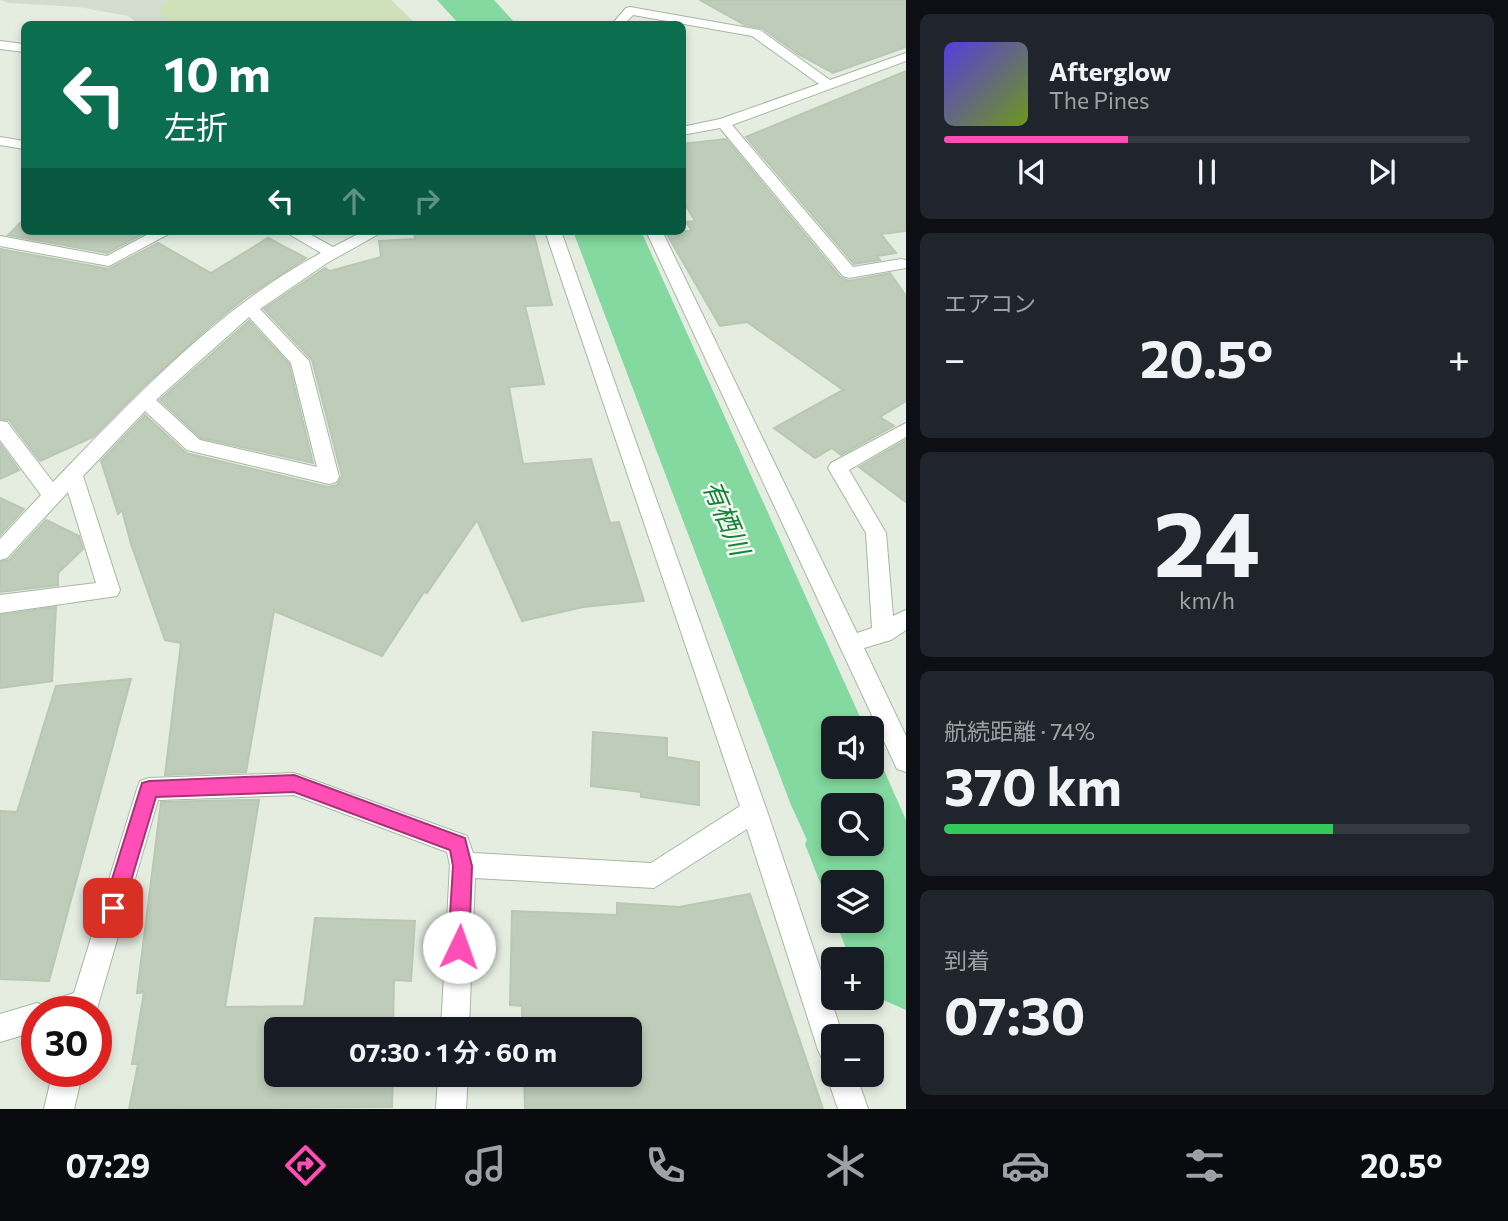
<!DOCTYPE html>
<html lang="ja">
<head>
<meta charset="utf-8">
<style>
	body { margin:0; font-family:Commissioner,"Noto Sans JP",sans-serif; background:#20242c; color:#f1f3f6; height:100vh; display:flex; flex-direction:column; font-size:26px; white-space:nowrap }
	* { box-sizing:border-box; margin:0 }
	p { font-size:23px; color:#9ea1a6 }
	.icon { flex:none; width:38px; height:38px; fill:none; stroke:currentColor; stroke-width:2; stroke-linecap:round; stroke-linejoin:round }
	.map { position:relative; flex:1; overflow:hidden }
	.drawer { display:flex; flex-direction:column; gap:14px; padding:14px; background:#0d0f14; width:602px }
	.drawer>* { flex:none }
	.banner { position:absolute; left:21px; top:21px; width:665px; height:214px; border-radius:10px; box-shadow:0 4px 10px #0003; background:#0b6e4f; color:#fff; overflow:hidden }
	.controls { position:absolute; left:821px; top:716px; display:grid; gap:14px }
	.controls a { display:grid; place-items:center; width:63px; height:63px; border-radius:10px; background:#171b24; box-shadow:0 4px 10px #0003; font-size:35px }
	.speed { position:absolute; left:21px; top:996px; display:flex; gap:14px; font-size:35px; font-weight:700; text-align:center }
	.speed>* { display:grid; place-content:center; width:91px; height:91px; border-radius:50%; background:#171b24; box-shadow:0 4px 10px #0003; line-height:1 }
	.speed .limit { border:10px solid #d22; background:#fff; color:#111 }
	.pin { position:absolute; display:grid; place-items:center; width:60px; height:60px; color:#fff; margin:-30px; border-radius:14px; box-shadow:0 4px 10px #0006 }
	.me { position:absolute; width:77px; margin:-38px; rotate:3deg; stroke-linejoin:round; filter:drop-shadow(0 0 5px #0008) }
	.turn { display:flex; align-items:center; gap:24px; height:147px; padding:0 28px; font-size:32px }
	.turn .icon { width:91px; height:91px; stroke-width:2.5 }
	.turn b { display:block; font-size:49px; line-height:60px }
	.lanes { display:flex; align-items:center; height:66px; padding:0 28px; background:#0003; justify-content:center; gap:35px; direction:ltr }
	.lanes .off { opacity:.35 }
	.big { font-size:52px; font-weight:700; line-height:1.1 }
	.drawer .card { flex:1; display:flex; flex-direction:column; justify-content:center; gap:10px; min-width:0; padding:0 24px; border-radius:10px; background:#20242c }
	.drawer .dial { align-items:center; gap:0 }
	.dial b { font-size:91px; line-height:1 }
	.song { display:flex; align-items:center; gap:21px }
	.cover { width:84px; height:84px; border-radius:10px; background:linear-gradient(135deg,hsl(250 70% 55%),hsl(80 70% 35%)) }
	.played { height:7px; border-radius:4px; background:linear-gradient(90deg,#ff4eb5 35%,#363941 35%) }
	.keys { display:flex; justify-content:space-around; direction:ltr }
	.heat { display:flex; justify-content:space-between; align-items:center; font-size:38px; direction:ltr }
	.charge { height:10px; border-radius:5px; background:linear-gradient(90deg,#34c759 74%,#363941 0) }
	.trip { position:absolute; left:264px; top:1017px; width:378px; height:70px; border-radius:10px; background:#171b24; box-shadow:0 4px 10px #0003; font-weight:700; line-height:70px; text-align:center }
	.tab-bar { display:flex; height:112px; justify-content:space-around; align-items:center; background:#090b0e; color:#9ea1a6 }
	.tab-bar .icon { width:49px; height:49px }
	.tab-bar .selected { color:#ff4eb5 }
	.tab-bar b { font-size:32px; color:#f1f3f6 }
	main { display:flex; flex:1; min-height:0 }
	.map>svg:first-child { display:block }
</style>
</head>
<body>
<main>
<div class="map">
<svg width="906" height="1109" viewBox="0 0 906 1109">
	<rect width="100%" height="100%" fill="#e5ede1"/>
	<path fill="#d3ddcf" d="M0 0H391L416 24H139L128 16 79 7 9 3Z"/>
	<path fill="#cfe1b8" d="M168 0H391L416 24H171L167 18 163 19 159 8Z"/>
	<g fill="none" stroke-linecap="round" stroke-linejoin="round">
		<g fill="#83d99f" fill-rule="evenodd">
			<path d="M437 0H494L516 24H459Z"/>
			<path d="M573 231H641L865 728H833V766H872V743L906 820V1010L872 995V959H850L835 920H872V882H833V916L805 844 807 840 791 805ZM833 805H872V844H833Z"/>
		</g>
	</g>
	<g fill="#beccb9" stroke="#b8c8b3" stroke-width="2">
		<path d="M700 0H906V47L833 73 798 54 762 28 745 25Z"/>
		<path d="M906 71V231L881 234 896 253 877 256 880 260 854 264 746 137Z"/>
		<path d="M726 139 841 278 849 281 890 273 906 296V401L880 417 894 426 841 455 832 448 815 458 774 428 843 390 747 322 720 326 665 231H692L686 222 695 221 682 199V144Z"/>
		<path d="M21 222H24V231H138L143 234 107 253 8 235Z"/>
		<path d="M414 231H533L552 305 525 306 544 384 509 387 523 464 591 459 610 523 619 522 644 601 583 607 522 621 477 520 427 593 424 592 382 656 274 611 246 772 165 775 181 643 165 640 131 544 122 510 118 514 101 461 145 415 186 453 328 487 337 485 342 476 312 360 264 309 325 268 330 271 381 257 379 241 415 239Z"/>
		<path d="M268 238 306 258 246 297 211 325 144 386 93 437 40 461 9 420 0 419V249L109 269 158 243 211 273Z"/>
		<path d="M249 321 289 364 313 463 201 438 160 400Z"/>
		<path d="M906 440V502L859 467Z"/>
		<path d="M0 444 19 470 0 479Z"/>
		<path d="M0 498 24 509 0 535Z"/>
		<path d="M46 520 79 536 83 549 58 573V585L0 592V562L9 560Z"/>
		<path d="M56 607 52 681 0 688V615Z"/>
		<path d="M131 679 49 981 0 979V811L17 812 56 686Z"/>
		<path d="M593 732 667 738V757L699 762V805L641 797V792L591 786Z"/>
		<path d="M241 800H259L225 1007 304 1006 315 918 415 921 411 981 394 980 393 1029H276V1074H393L392 1107 129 1109 138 1064H132L144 992 137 993 161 802Z"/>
		<path d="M750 894 823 1109H525L524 1074H630V1029H522V1006L510 1005 512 911 617 915V903L679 907Z"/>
	</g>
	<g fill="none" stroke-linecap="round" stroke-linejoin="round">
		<defs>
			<g id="minor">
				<path d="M630 7 760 30 830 80 906 53V61L732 125 853 267 901 259 906 260V268L849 278 843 276 720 128 682 135V127L720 119 819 84 752 36 633 15 624 24H612L626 8Z"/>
				<path d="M0 41 24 44V52L0 49Z"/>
				<path d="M0 137 24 141V149L0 145Z"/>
				<path d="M154 231H174L109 266 0 246V236L107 256Z"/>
				<path d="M284 231H304L333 247 364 231H384L327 263 260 309 309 361 339 477 336 482 329 484 187 450 145 411 83 476 120 590 117 596 0 613V595L96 583 68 492 7 558 0 560V539L41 495 0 440V421L7 422 53 482C132 400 220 306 321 253ZM249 317 291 363 317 467 200 440 156 400Z"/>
				<path d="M545 231H561L767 811 843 1036H833V1074H856L868 1109H838L826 1074 831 1064 823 1060 818 1050 747 829 654 888 475 878 469 1029H441L450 865 447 852 294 795 158 800 96 1012H37V1031L0 1042V1014L37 1003 45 1006 47 1002 74 993 137 789 140 781 149 778 294 773 467 836 473 853 651 863 740 806Z"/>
				<path d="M646 231H662L857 633 872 628 866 533 828 468 831 463 906 423V437L849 470 886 533 893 616 906 610V630L891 640 864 648 906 736V772L897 769Z"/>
				<path d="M53 1071H83L74 1109H44Z"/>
				<path d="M438 1074H468L466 1109H436Z"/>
			</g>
		</defs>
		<use href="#minor" stroke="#a7b6a3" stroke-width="2"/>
		<use href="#minor" fill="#fff" fill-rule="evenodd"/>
	</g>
	<path fill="#ff4eb5" stroke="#a63376" stroke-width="2" d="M294 775 465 838 472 866 469 947 466 954 459 957 451 954 448 947 453 866 450 850 294 792 156 797 123 908 120 915 113 918 106 915 103 908 142 783 149 781Z"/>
	<g text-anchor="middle" stroke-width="5" stroke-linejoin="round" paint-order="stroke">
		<g font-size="26" font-style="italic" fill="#138338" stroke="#f5f9f2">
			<text transform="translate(726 518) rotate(67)" y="9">有栖川</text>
		</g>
	</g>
</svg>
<div class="controls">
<a><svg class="icon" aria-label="sound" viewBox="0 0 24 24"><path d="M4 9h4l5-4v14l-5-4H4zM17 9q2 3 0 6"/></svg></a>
<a><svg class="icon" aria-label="search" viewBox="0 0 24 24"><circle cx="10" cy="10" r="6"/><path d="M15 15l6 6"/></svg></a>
<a><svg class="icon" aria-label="layers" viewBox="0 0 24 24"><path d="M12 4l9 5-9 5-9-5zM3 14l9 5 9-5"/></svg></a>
<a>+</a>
<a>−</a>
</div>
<div class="speed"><div class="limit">30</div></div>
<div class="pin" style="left:113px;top:908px;background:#d93025"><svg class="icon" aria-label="arrive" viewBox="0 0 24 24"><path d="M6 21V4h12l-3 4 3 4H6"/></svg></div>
<svg class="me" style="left:459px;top:947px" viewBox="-20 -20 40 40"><circle r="19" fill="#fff"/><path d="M0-13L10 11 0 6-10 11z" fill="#ff4eb5"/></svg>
<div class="trip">07:30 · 1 分 · 60 m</div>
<div class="banner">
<div class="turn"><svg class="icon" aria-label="left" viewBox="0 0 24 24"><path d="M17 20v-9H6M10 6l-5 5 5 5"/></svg><div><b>10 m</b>左折</div></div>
<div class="lanes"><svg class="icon" aria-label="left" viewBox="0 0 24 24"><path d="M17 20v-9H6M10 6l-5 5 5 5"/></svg><svg class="icon off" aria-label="ahead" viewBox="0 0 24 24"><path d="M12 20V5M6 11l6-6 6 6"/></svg><svg class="icon off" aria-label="right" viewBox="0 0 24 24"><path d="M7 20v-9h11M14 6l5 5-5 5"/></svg></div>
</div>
</div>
<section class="drawer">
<div class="card">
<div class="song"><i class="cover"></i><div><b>Afterglow</b><p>The Pines</p></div></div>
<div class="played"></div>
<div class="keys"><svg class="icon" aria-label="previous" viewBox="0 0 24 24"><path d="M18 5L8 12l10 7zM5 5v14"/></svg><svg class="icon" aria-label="pause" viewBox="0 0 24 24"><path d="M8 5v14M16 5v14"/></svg><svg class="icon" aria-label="next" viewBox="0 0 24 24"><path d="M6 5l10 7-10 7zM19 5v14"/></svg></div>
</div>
<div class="card"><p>エアコン</p>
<div class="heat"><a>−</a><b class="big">20.5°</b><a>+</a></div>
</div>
<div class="card dial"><b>24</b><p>km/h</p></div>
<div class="card"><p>航続距離 · 74%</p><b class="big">370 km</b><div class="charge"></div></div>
<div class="card"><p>到着</p><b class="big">07:30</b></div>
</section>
</main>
<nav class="tab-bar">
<b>07:29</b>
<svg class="icon selected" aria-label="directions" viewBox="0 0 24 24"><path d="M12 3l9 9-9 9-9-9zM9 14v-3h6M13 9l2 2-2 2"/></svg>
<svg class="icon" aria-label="music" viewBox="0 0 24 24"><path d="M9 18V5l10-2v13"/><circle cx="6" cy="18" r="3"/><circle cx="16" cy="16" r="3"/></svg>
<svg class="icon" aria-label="phone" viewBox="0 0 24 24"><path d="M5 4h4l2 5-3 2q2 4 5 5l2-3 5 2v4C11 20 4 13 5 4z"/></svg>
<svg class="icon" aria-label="climate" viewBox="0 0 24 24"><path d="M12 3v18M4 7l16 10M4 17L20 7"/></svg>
<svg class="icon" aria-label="car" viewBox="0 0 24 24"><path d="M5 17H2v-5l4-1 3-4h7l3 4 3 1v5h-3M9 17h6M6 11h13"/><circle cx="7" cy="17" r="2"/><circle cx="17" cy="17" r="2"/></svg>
<svg class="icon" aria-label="filters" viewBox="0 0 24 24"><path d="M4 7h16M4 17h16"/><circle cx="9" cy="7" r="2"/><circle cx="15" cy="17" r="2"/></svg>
<b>20.5°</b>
</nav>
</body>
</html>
